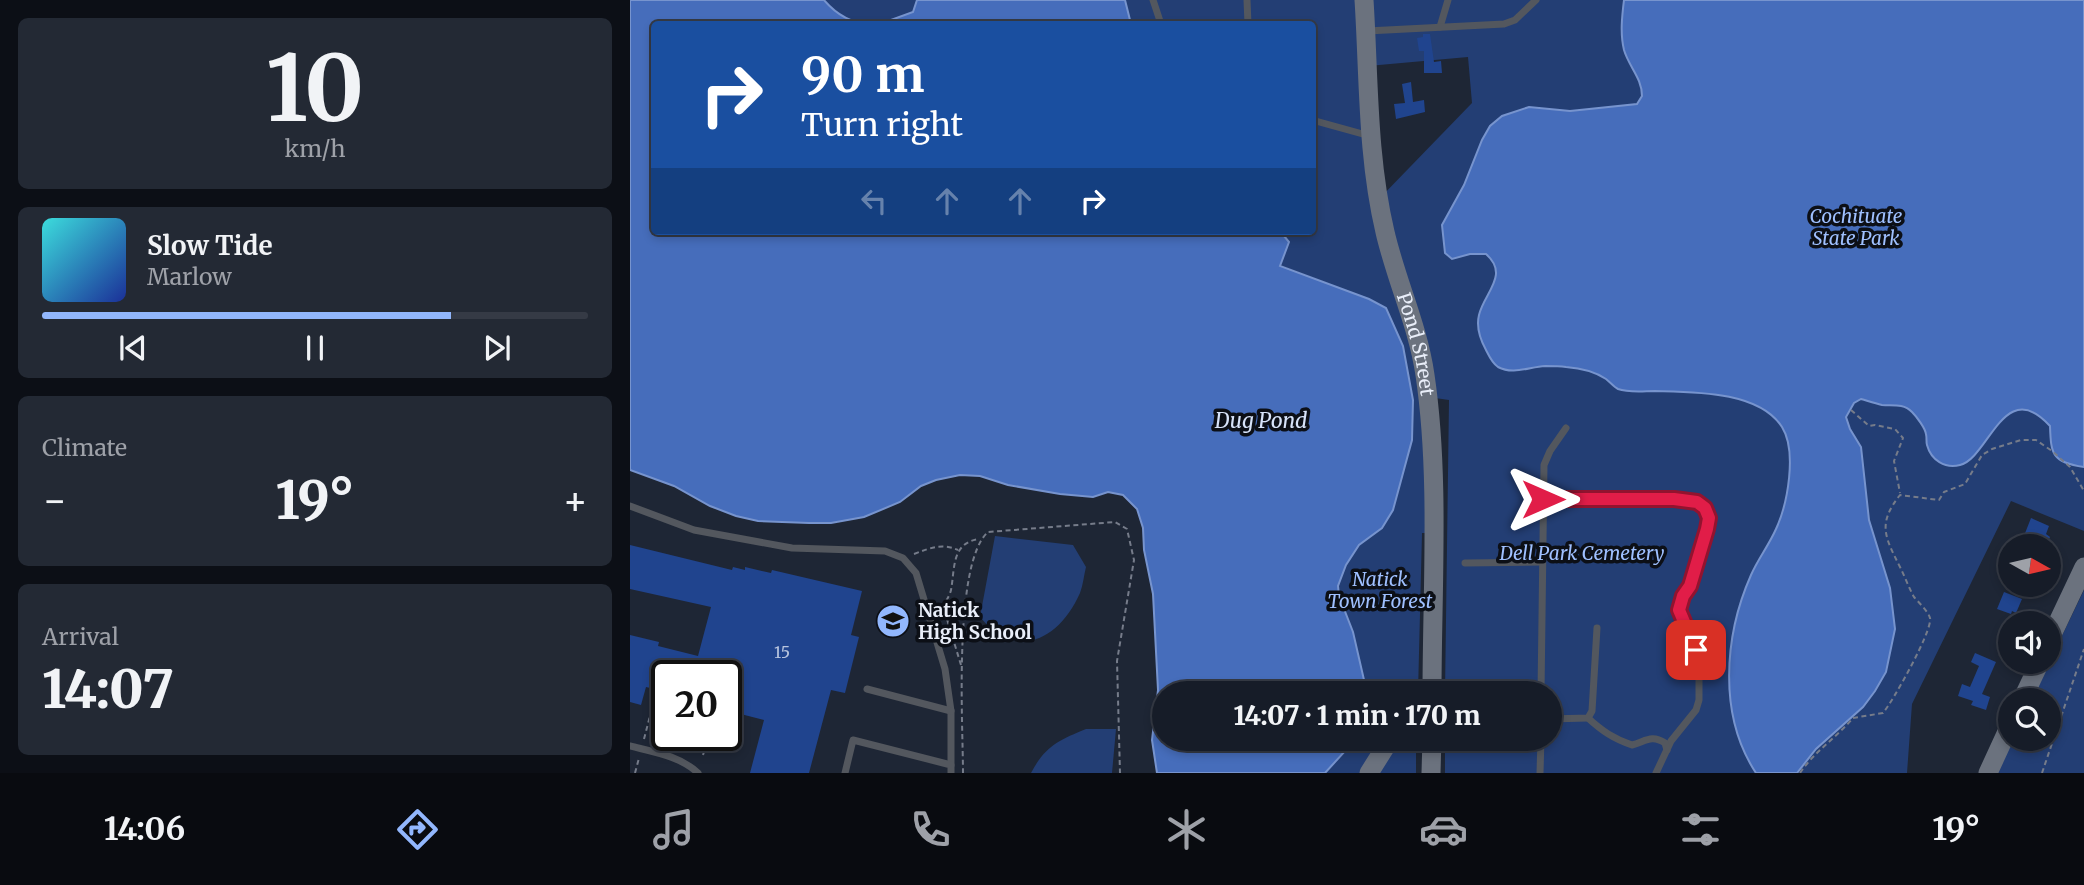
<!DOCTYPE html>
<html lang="en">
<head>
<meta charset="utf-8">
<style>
	body { margin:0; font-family:Merriweather,serif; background:#232934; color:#f1f3f6; height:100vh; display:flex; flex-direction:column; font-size:26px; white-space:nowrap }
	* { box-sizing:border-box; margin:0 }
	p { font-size:23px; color:#9ea1a8 }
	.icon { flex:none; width:38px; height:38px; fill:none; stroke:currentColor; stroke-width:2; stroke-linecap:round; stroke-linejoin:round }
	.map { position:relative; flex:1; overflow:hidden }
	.side { display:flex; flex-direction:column; gap:18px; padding:18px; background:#0c0f16; width:630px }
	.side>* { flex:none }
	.banner { position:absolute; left:21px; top:21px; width:665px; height:214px; border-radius:7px; box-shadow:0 4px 10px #0003,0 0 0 2px #353a45; background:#1a4fa0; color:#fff; overflow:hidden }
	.needle { width:46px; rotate:98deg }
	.fabs { position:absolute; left:1368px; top:534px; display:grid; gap:14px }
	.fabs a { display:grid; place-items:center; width:63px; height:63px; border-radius:50%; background:#161c28; box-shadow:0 4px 10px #0003,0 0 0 2px #353a45; font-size:35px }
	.speed { position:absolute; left:21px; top:660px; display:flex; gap:14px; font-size:35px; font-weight:700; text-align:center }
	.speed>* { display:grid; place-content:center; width:91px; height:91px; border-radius:50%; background:#161c28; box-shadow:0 4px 10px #0003,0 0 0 2px #353a45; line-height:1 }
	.speed .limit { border:4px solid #111; border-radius:10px; background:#fff; color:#111 }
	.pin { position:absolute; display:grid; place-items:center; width:60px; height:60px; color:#fff; margin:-30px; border-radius:14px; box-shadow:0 4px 10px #0006 }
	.me { position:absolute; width:77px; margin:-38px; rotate:90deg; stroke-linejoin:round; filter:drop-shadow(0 0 5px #0008) }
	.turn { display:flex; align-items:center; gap:24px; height:147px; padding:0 35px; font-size:32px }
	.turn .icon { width:91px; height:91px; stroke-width:2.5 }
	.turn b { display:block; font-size:49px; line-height:60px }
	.lanes { display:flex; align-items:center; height:66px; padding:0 35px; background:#0003; justify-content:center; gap:35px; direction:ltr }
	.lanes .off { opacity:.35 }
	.big { font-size:52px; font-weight:800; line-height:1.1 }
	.side .widget { flex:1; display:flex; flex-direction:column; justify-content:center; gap:10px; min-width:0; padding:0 24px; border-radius:10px; background:#232934 }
	.side .dial { align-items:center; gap:0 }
	.dial b { font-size:91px; line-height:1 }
	.song { display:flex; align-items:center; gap:21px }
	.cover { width:84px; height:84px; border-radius:10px; background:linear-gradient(135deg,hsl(180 70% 55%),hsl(230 70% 35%)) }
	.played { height:7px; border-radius:4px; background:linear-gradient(90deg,#92b7fd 75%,#353a45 75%) }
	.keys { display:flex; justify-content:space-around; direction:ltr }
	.heat { display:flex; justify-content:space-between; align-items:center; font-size:38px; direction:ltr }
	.trip { position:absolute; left:522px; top:681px; width:410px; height:70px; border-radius:35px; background:#161c28; box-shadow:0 4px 10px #0003,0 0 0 2px #353a45; font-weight:800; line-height:70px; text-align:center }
	.tabs { display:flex; height:112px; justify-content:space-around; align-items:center; background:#090b10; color:#9ea1a8 }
	.tabs .icon { width:49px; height:49px }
	.tabs .on { color:#92b7fd }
	.tabs b { font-size:32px; color:#f1f3f6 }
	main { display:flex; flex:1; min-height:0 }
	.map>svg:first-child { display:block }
</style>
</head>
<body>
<main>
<section class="side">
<div class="widget dial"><b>10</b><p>km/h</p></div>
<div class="widget">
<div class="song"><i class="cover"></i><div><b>Slow Tide</b><p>Marlow</p></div></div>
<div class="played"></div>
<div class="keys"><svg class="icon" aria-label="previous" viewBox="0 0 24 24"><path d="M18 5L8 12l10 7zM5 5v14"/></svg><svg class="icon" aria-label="pause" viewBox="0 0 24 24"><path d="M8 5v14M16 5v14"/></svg><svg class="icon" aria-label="next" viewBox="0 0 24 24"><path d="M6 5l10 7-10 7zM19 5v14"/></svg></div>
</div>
<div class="widget"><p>Climate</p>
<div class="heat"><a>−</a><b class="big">19°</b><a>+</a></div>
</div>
<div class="widget"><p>Arrival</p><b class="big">14:07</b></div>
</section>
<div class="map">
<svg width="1454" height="773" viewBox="0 0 1454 773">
	<rect width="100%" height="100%" fill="#1e2635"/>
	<g fill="#233e74" fill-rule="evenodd">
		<path d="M194 0H287L283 12C272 15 261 22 250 24 229 29 207 15 194 0Z"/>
		<path d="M495 0H1454V531L1381 501 1282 704 1277 773H815V739L919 738V693H815L819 400 798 397 803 533H792L788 693H737L723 632 709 596 708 586 716 565 729 545 752 528 763 510 782 440V421L773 346 739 299 650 265 659 242 650 231H682V24H501ZM838 57 842 103 749 199 738 66Z"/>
		<path d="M365 536 443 545 456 567C454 575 453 585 450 593 429 640 387 661 350 617Z"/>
		<path d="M1454 590V773H1368L1383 739 1419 738V700H1401Z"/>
		<path d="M456 729H486L482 773H401C415 746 429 740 456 729Z"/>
		<path d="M726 739H786V773H695Z"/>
	</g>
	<g fill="#466dbb" stroke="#7794ce" stroke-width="2">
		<path d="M0 0H194C206 14 221 23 239 24H24V231H650L659 242 650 266 739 299 756 308 773 346 783 400 782 440 763 510 752 528 729 545 716 565 708 586 709 596 723 632 737 693H534V738L726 739 695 773H527L522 740 528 690 523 594 514 550 513 528 507 509 493 495 478 492 463 497 430 494 378 485 350 476 330 475 306 480 291 486 270 502 234 517 201 523H179L128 521 106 516 80 506 44 486 0 470Z"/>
		<path d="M287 0H495L501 24H250L283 12Z"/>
		<path d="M994 0H1454V467C1422 462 1421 455 1420 426 1374 375 1359 458 1330 465 1315 469 1301 460 1297 445 1296 442 1297 438 1296 434 1295 428 1287 417 1282 412 1273 403 1262 406 1252 405 1244 403 1238 401 1231 399L1224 403 1216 417 1220 429 1231 447 1239 520 1260 588 1265 629 1256 672 1245 691 1233 707 1186 749 1167 773H1126C1088 716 1094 636 1121 575 1128 559 1139 545 1146 529 1158 503 1167 451 1152 427 1129 391 1064 392 1025 391 1014 391 999 393 988 389 984 387 980 382 976 379 964 371 950 368 936 367 929 366 921 366 915 366 899 367 883 375 868 367 862 363 859 356 856 350 850 339 846 327 849 315 854 293 880 275 856 254H840L822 259 815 253 812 225 834 185 852 140 860 126 872 116 899 107 940 111 1007 104 1012 96C1012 78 999 67 994 50 990 34 992 16 994 0Z"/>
	</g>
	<g fill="#20448e">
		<path d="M793 34H800L804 62 811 61 812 73H794V51H789L787 38 793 37Z"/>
		<path d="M781 82 783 102 794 100 795 112 766 119 764 104 775 103 772 84Z"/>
		<path d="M1401 518 1419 526 1416 534 1420 537 1416 546H1390Z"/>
		<path d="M0 545 102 570 103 567 115 570V567L141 573 142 570 232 591 221 635 229 637 215 693 201 690 179 773H120L134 720 99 711 100 706 96 705V676H37V692L16 687 11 705 0 702V635L29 642 28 646 68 656 81 607 0 589Z"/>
		<path d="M1374 592 1392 599 1386 613 1382 611 1381 614 1367 609Z"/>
		<path d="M1345 653 1366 662 1352 694 1360 697 1356 710 1341 705 1343 701 1328 696 1332 684 1340 687 1349 666 1341 662Z"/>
	</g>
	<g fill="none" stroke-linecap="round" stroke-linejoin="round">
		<g stroke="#767c8a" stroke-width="2" stroke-dasharray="5 3.5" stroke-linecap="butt">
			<path d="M1221 410 1239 426 1245 425 1265 429 1273 438 1264 461 1270 493"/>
			<path d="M284 554C300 548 312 543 328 550"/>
			<path d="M331 665 313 606C316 601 320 595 321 590 325 569 321 543 349 539"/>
			<path d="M14 739 27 689"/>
			<path d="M73 755 79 735"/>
			<path d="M5 773 9 758"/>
			<path d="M333 773C333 725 323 563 358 532L485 522 497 529 504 560 487 661 490 773"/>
			<path d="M1170 773C1184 752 1207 737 1223 718L1253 713C1263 701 1303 630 1300 618 1298 611 1289 603 1284 597 1279 588 1275 577 1270 567 1255 537 1247 524 1270 495L1309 500 1314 492 1335 484 1352 455 1362 449 1391 440H1406L1422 451 1440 467 1454 491"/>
			<path d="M1412 773 1454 649"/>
		</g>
		<g stroke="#53575e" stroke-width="7">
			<path d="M523 0 531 24"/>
			<path d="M617 0 618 24"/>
			<path d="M810 27 818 0"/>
			<path d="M737 31 874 24 885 20 906 0"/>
			<path d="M682 120 740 136"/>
			<path d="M913 499H1044L1067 502 1075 508 1079 518 1077 529 1060 586 1053 596 1049 610 1065 650 1069 667V700L1066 710 1041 741 1026 773"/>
			<path d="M0 506 64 530 162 548 255 551 273 558 286 573 315 669 321 711V765"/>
			<path d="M835 563 912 562"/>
			<path d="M237 689 321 711"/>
			<path d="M911 693 914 465 920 451 936 428"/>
			<path d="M958 718C972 731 984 739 1002 745 1015 742 1021 734 1035 743L1037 750"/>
			<path d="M919 719 958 718 962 711 967 628"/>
			<path d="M0 746C24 752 50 756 68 773"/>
			<path d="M215 773 223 740 321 765V773"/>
			<path d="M910 773 911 738"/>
		</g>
		<g stroke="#6b727e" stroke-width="19">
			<path id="s1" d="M734 0C739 77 737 156 755 232 766 280 788 326 795 375 810 476 802 590 802 693"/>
			<path d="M1419 641 1454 567"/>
			<path d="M1392 700 1410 662"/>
			<path d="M739 773 761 738"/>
			<path d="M801 773 802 738"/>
			<path d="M1358 773 1381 723"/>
		</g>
	</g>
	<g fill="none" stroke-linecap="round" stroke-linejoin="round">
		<defs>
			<path id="route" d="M913 499H1044L1067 502 1075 508 1079 518 1077 529 1060 586 1053 596 1049 610 1066 650"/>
		</defs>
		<use href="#route" stroke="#92132f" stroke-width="18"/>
		<use href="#route" stroke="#e11d48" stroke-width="12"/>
	</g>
	<defs>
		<symbol id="school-disc" viewBox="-11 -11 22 22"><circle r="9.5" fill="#92b7fd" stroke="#0c0f16"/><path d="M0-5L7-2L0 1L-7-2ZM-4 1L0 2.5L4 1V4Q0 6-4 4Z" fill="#111"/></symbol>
	</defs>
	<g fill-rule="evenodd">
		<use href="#school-disc" x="244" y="602" width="38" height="38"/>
	</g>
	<g text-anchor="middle" stroke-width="7" stroke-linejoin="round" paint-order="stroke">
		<g font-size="16" fill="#b7c4de">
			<text x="152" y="658">15</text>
		</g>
		<g font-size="19" font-style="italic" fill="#9fc0ff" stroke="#0c0f16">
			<text x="1226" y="223">Cochituate<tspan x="1226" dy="22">State Park</tspan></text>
			<text x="952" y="560">Dell Park Cemetery</text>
			<text x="750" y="586">Natick<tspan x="750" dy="22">Town Forest</tspan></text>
		</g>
		<g font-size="19" fill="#e9eef9" stroke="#0c0f16">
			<text dy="7" stroke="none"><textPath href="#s1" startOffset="350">Pond Street</textPath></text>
		</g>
		<g font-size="19" font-weight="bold" fill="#e9eef9" stroke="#0c0f16" text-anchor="start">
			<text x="288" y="617">Natick<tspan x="288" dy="22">High School</tspan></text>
		</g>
		<g font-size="21" font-style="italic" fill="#d7e3f9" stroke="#0c0f16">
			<text x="631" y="428">Dug Pond</text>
		</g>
	</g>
</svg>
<div class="fabs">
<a><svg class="needle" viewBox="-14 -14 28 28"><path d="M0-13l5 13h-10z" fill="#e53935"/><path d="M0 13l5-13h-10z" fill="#9ea1a8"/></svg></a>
<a><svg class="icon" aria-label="sound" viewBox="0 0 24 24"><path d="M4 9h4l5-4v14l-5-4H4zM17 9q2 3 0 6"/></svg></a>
<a><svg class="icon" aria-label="search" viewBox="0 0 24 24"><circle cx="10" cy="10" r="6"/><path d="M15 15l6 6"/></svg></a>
</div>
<div class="speed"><div class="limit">20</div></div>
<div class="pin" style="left:1066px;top:650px;background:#d93025"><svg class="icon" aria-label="arrive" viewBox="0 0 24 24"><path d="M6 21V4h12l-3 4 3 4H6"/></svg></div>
<svg class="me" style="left:913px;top:499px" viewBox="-20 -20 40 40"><path d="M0-17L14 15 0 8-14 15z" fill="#e11d48" stroke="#fff" stroke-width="4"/></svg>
<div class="trip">14:07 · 1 min · 170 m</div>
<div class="banner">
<div class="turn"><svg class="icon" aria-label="right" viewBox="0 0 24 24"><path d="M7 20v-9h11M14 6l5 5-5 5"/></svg><div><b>90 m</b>Turn right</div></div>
<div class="lanes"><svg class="icon off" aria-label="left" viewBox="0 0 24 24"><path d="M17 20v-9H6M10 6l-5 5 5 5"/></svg><svg class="icon off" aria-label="ahead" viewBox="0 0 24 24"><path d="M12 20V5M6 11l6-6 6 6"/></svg><svg class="icon off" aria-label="ahead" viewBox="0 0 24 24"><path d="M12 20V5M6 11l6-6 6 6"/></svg><svg class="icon" aria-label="right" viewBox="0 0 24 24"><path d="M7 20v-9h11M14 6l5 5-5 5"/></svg></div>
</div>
</div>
</main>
<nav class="tabs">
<b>14:06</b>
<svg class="icon on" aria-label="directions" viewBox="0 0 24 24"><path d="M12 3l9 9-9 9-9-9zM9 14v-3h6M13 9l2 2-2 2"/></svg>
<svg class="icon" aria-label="music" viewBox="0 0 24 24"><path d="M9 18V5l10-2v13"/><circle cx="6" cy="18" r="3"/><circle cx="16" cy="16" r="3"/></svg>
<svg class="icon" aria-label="phone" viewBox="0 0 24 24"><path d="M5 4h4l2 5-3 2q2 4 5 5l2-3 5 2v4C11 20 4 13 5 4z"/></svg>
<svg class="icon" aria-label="climate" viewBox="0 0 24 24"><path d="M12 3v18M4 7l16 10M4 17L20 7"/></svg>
<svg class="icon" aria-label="car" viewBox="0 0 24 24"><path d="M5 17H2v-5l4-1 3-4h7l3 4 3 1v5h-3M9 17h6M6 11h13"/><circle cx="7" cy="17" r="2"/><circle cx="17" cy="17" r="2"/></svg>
<svg class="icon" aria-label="filters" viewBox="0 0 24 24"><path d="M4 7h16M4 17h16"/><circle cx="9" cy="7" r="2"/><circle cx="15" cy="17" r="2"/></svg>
<b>19°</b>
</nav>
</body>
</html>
